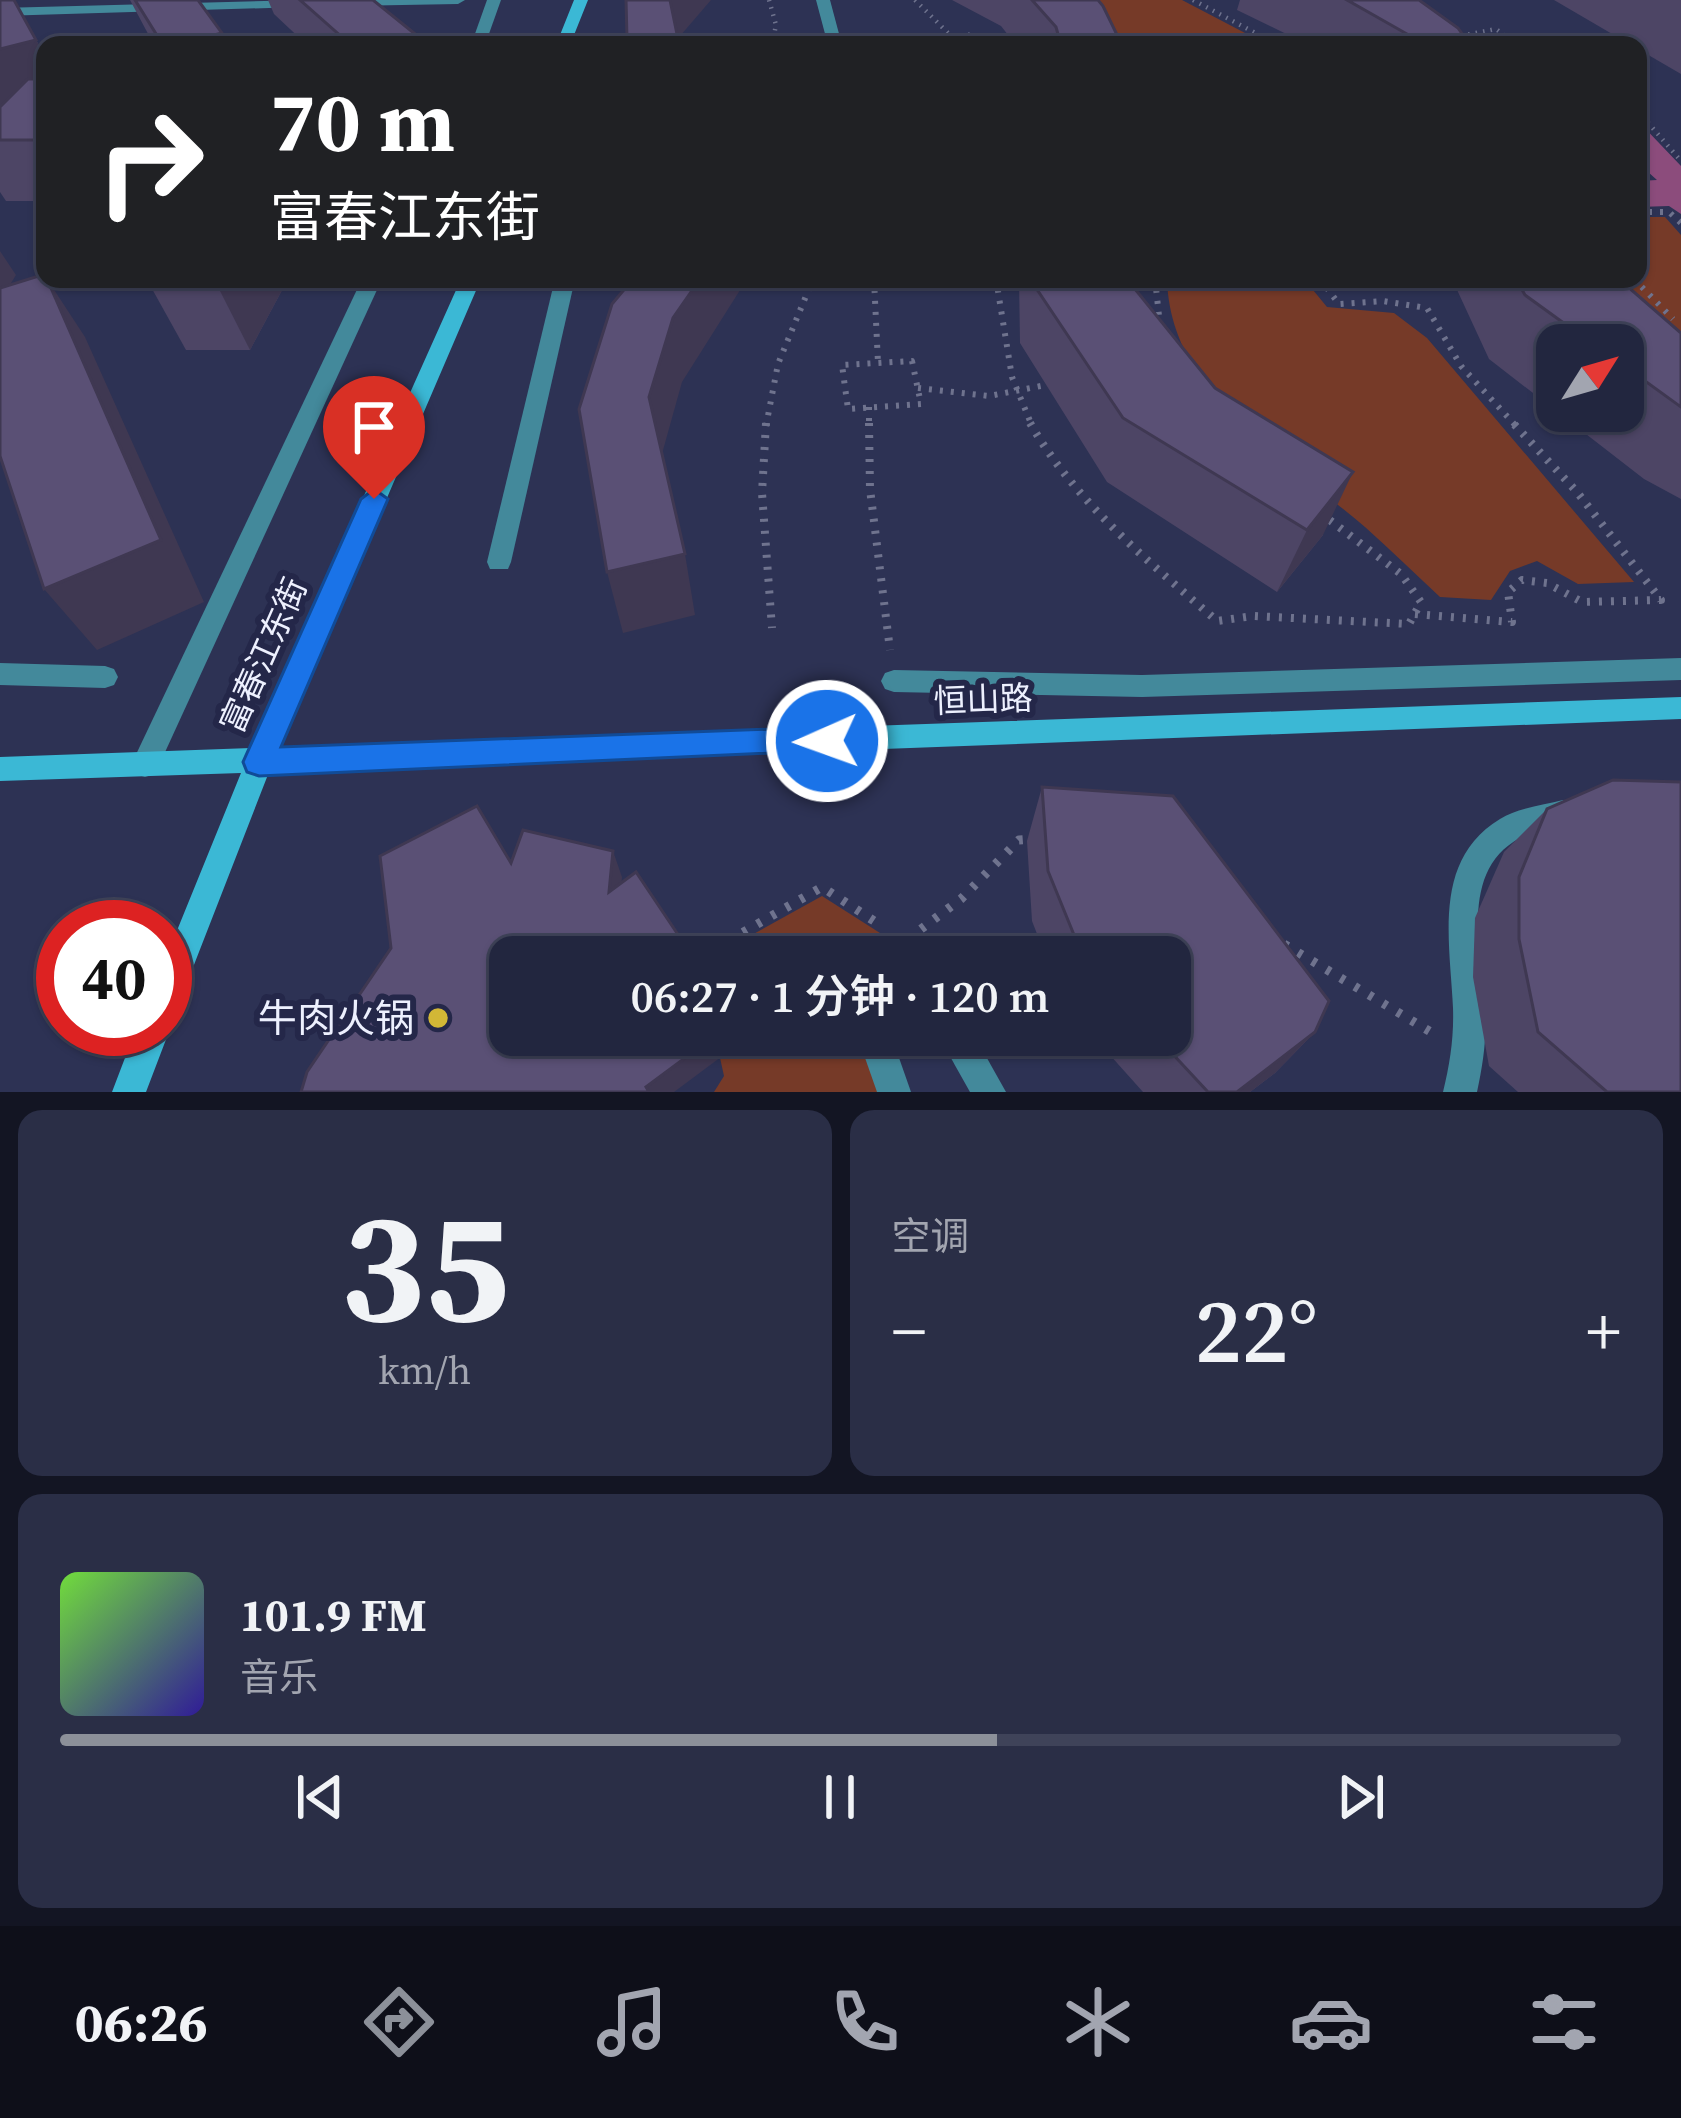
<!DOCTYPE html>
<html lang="zh">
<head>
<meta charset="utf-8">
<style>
	body { margin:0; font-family:"Source Serif 4","Noto Sans SC",serif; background:#2a2e46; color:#f1f3f6; height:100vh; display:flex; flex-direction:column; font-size:45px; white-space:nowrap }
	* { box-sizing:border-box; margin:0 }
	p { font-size:39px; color:#a2a5b0 }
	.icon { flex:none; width:66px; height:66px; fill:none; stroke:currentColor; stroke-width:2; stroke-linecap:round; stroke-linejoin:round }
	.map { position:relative; height:1092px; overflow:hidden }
	.side { display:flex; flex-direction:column; gap:18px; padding:18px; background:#131523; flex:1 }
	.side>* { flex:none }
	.hud { position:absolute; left:36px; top:36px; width:1611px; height:252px; border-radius:24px; box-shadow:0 3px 9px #0004,0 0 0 3px #3f4359; background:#202124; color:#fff; overflow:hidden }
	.needle { width:78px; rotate:53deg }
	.buttons { position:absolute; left:1536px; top:324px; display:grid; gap:24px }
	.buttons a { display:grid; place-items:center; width:108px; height:108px; border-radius:24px; background:#22263f; box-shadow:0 3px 9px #0004,0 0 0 3px #3f4359; font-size:60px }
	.speed { position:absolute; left:36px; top:900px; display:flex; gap:24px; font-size:60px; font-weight:700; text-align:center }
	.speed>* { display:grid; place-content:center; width:156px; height:156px; border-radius:50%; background:#22263f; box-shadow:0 3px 9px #0004,0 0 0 3px #3f4359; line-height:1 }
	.speed .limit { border:18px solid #d22; background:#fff; color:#111 }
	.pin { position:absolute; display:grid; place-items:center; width:102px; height:102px; color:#fff; margin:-123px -51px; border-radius:50% 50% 50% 0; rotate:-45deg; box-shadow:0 0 12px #0007 }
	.pin .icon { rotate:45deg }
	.me { position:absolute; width:132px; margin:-66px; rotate:268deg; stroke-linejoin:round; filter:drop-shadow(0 0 9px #0008) }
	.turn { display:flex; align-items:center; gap:42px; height:252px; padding:0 36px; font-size:54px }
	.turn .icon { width:156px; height:156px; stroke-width:2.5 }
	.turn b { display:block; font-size:84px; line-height:102px }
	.big { font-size:90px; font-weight:600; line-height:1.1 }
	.side .widget { flex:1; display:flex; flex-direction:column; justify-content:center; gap:18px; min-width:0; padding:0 42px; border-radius:24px; background:#2a2e46 }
	.side .dial { align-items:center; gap:0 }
	.dial b { font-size:156px; line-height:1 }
	.song { display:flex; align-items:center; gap:36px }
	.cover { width:144px; height:144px; border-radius:18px; background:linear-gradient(135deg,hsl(100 70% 55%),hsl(250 70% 35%)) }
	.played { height:12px; border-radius:6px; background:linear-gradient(90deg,#8c9099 60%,#3f4359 60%) }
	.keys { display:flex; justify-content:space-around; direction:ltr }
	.heat { display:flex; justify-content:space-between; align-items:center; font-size:66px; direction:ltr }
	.side .tiles { flex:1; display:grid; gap:18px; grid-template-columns:1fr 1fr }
	.widget:last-child { grid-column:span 2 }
	.trip { position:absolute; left:489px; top:936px; width:702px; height:120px; border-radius:24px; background:#22263f; box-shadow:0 3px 9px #0004,0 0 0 3px #3f4359; font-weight:600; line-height:120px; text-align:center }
	.dock { display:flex; height:192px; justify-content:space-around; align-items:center; background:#0e0f19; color:#a2a5b0 }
	.dock .icon { width:84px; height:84px }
	.dock .active { color:#8c9099 }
	.dock b { font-size:54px; color:#f1f3f6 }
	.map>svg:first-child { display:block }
</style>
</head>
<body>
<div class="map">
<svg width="1681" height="1092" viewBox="0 0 1681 1092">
	<rect width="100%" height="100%" fill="#2d3254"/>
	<g fill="#763a28">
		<path d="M1084 0H1182L1268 45H1104Z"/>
		<path d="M1638 217H1665L1681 235V405L1547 279H1638Z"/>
		<path d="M1167 279H1304L1327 307 1394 313 1427 338 1634 582 1578 584 1537 561 1510 571 1491 600 1440 597C1415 574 1391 550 1365 527 1287 460 1170 395 1167 279Z"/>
		<path d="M822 896 891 940 878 957H712Z"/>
		<path d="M715 1035H859L878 1092H714L724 1076Z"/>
	</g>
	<path fill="#8c4c7c" d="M1638 121 1681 166V214L1669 206 1638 207V192L1646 191 1639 181 1657 180 1638 163 1642 153Z"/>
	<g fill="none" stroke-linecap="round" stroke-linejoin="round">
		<g stroke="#6f738e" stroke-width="4.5" stroke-dasharray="1.5 6" stroke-linecap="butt">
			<path d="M769 0 776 25 772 45"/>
			<path d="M915 0 960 45"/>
			<path d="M1193 0 1278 45"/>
			<path d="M1461 36 1496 29 1518 45"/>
			<path d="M784 45 809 41"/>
			<path d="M941 45 970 34"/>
			<path d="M1638 111 1681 161"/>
		</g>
		<g stroke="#6f738e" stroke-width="6" stroke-dasharray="3 8" stroke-linecap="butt">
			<path d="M1638 212H1669L1681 223"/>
			<path d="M874 279 878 363"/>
			<path d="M996 279 1012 377 1032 426"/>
			<path d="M1155 279 1160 325"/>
			<path d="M1320 279 1339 304 1383 301 1427 308 1461 366 1516 426"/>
			<path d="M1634 279 1673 319"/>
			<path d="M912 361 921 404 848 409 842 365Z"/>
			<path d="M918 388 989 396 1046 385"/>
			<path d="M869 407V426"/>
			<path d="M766 426 778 364 813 279"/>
		</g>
		<g stroke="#6f738e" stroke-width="8" stroke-dasharray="3 9" stroke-linecap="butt">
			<path d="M766 423 762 493 772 628"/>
			<path d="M869 423 870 489 890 650"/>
			<path d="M1030 423C1076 503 1148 561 1217 621L1253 616 1409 624 1421 602 1401 574 1323 515"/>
			<path d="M1415 614 1512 622 1508 592 1522 580 1547 583 1582 602 1661 600 1577 492 1513 423"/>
		</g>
		<g stroke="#6f738e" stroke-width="9" stroke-dasharray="4.5 12" stroke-linecap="butt">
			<path d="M921 929 961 899 1019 840 1033 839"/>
			<path d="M1284 944 1434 1034"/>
			<path d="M700 957 822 887 874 921"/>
		</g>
		<g fill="#43899b" fill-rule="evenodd">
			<path d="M305 0 307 3 300 7 0 16V8Z"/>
			<path d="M341 0H465L458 4 347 6Z"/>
			<path d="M487 0H501L485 45H471Z"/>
			<path d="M816 0H830L842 45H828Z"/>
			<path d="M362 279H382L155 774 145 777 135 774 131 765Z"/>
			<path d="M555 279H575L511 562 508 569H490L487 562Z"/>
			<path d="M1681 658V680L1142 697 894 692 885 689 881 681 885 673 894 670 1142 675Z"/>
			<path d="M0 663 105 666 114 669 118 677 114 685 105 688 0 685Z"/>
			<path d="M1563 800 1573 804 1577 813 1573 822C1557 829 1535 830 1520 838 1458 871 1482 953 1485 1009 1487 1038 1483 1064 1477 1092H1443C1450 1064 1454 1037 1453 1008 1450 941 1432 860 1500 819 1517 808 1543 805 1563 800Z"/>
			<path d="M892 935 903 940 913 957H871L881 940Z"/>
			<path d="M857 1035H891L911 1092H877Z"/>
			<path d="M938 1035H974L1006 1092H970Z"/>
		</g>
		<g fill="#3bb8d5" fill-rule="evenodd">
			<path d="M574 0H588L570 45H556Z"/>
			<path d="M461 279H481L280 747 1681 697V719L269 772 176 1011 165 1016V960L241 773 0 781V757L251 748Z"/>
			<path d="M165 1018 170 1029 146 1092H112L136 1029H165Z"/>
		</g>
	</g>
	<g fill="#4d4565" fill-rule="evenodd">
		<path d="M0 0H14L45 56V201H6L0 192Z"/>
		<path d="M130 0H198L227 45H154Z"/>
		<path d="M268 0H373L426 45H307L274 14Z"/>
		<path d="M952 0H1098L1122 45H1016L1001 26Z"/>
		<path d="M1240 0H1419L1470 45H1309L1237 10Z"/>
		<path d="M1554 0H1681V74L1638 49V45H1631Z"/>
		<path d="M156 279H288L250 350H186L151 287Z"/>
		<path d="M1019 279H1132L1135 289 1323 535 1277 592 1107 482 1020 343Z"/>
		<path d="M1452 279H1619L1681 333V499L1644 479 1489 359ZM1557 345H1623V411H1557Z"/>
		<path d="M1042 787 1315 1032 1275 1073 1250 1092H1143L1092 1035H1170V957H1046L1032 921 1027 841Z"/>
		<path d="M1547 809 1681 1092H1518L1489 1066 1473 977 1475 918 1504 852Z"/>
	</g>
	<g fill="#3f3852">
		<path d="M669 0H711L674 43Z"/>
		<path d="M222 33 227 45H176Z"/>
		<path d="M36 40 45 56V105L0 117V49Z"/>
		<path d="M45 129V158L34 140Z"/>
		<path d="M0 251 16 275 0 301Z"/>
		<path d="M47 279 85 337 204 602 97 650 44 589Z"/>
		<path d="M222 279H288L250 350 218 287Z"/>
		<path d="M700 279H747L682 382 660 461 649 397 673 318Z"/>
		<path d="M1353 472 1323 535 1277 592 1307 530Z"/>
		<path d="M685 554 695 615 623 633 607 572Z"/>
		<path d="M613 851 622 877 619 918 609 892Z"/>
		<path d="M1315 1032 1275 1073 1250 1092H1237Z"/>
		<path d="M716 1035H720L725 1054 674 1092H649L646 1087Z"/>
	</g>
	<g fill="#5a5075" stroke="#3f3852" stroke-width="3">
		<path d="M0 0H14L36 40 0 49Z"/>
		<path d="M135 0H198L222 33 176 45H163Z"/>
		<path d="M300 0H373L425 42 415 45H351Z"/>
		<path d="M626 0H670L677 34 686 45H632L627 39Z"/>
		<path d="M1032 0H1098L1103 6 1122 45H1061L1056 27Z"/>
		<path d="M1347 0H1419L1458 28 1470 45H1413L1407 34Z"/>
		<path d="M28 79H45V129L34 140H0V107Z"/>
		<path d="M45 274V279H47L161 540 44 589 0 456V288Z"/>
		<path d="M156 279H222L218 287H151Z"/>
		<path d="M633 279H700L673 318 649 397 685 554 607 572 579 409 612 304Z"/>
		<path d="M1030 279H1132L1135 289 1215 388 1353 472 1307 530 1123 418Z"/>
		<path d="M1516 279H1619L1681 333V407L1623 365V345H1594L1525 295Z"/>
		<path d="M1613 780 1681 782V1092H1607L1538 1032 1519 939V877L1547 809Z"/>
		<path d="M1042 787 1173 796 1329 1001 1315 1032 1237 1092H1208L1155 1035H1170V957H1083L1048 871Z"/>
		<path d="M477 806 511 863 523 830 613 851 609 892 636 872 693 957H510V1035H716L646 1087 649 1092H301L307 1072 391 948 380 856Z"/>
	</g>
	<path fill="#1a73e8" stroke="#114b97" stroke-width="3" d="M374 489 388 499 281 747 827 727 839 731 843 741 839 750 259 776 247 772 243 762 361 499Z"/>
	<circle fill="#d2b736" stroke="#242749" stroke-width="4.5" cx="438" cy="1018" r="12"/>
	<g text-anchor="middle" stroke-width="12" stroke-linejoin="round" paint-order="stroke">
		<g font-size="33" fill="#edf0fe" stroke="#242749">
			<text transform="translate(263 655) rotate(-66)" y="12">富春江东街</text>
			<text transform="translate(983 699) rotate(-2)" y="12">恒山路</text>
		</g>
		<g font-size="39" fill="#edf0fe" stroke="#242749" text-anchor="end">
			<text x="414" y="1032">牛肉火锅</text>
		</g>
	</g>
</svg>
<div class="buttons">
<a><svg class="needle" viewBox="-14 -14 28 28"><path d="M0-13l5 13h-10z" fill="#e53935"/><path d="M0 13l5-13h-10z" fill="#a2a5b0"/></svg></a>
</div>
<div class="speed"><div class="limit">40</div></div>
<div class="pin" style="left:374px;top:499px;background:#d93025"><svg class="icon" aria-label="arrive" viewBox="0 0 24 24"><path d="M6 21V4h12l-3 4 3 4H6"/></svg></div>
<svg class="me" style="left:827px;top:741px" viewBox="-20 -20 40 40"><circle r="17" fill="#1a73e8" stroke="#fff" stroke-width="3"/><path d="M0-11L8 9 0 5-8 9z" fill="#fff"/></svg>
<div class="trip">06:27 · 1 分钟 · 120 m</div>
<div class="hud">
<div class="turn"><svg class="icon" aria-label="right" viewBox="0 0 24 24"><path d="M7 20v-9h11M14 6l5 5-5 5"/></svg><div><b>70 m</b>富春江东街</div></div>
</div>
</div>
<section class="side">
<div class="tiles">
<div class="widget dial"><b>35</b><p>km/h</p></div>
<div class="widget"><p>空调</p>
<div class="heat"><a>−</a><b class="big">22°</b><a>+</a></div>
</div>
<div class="widget">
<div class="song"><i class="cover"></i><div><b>101.9 FM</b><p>音乐</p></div></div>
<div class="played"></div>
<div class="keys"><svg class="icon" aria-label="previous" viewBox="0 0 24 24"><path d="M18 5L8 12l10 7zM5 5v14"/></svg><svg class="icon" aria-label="pause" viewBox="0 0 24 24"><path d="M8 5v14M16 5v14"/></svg><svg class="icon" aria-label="next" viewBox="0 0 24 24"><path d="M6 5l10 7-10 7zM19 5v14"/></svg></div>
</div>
</div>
</section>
<nav class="dock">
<b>06:26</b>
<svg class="icon active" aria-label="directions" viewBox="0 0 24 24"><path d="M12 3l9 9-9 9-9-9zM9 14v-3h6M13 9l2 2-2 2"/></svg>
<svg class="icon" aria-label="music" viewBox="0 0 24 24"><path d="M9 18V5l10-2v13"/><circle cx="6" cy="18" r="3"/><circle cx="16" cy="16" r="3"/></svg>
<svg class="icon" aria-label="phone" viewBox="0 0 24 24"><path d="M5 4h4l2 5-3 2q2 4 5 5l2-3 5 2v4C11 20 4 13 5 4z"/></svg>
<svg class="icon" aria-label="climate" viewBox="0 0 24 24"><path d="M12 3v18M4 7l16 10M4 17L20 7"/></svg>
<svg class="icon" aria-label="car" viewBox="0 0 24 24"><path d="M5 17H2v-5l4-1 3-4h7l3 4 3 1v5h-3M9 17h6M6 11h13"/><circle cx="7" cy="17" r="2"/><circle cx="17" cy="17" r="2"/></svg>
<svg class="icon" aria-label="filters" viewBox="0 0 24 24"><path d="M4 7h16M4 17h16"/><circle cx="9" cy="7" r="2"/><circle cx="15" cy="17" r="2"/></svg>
</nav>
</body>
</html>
